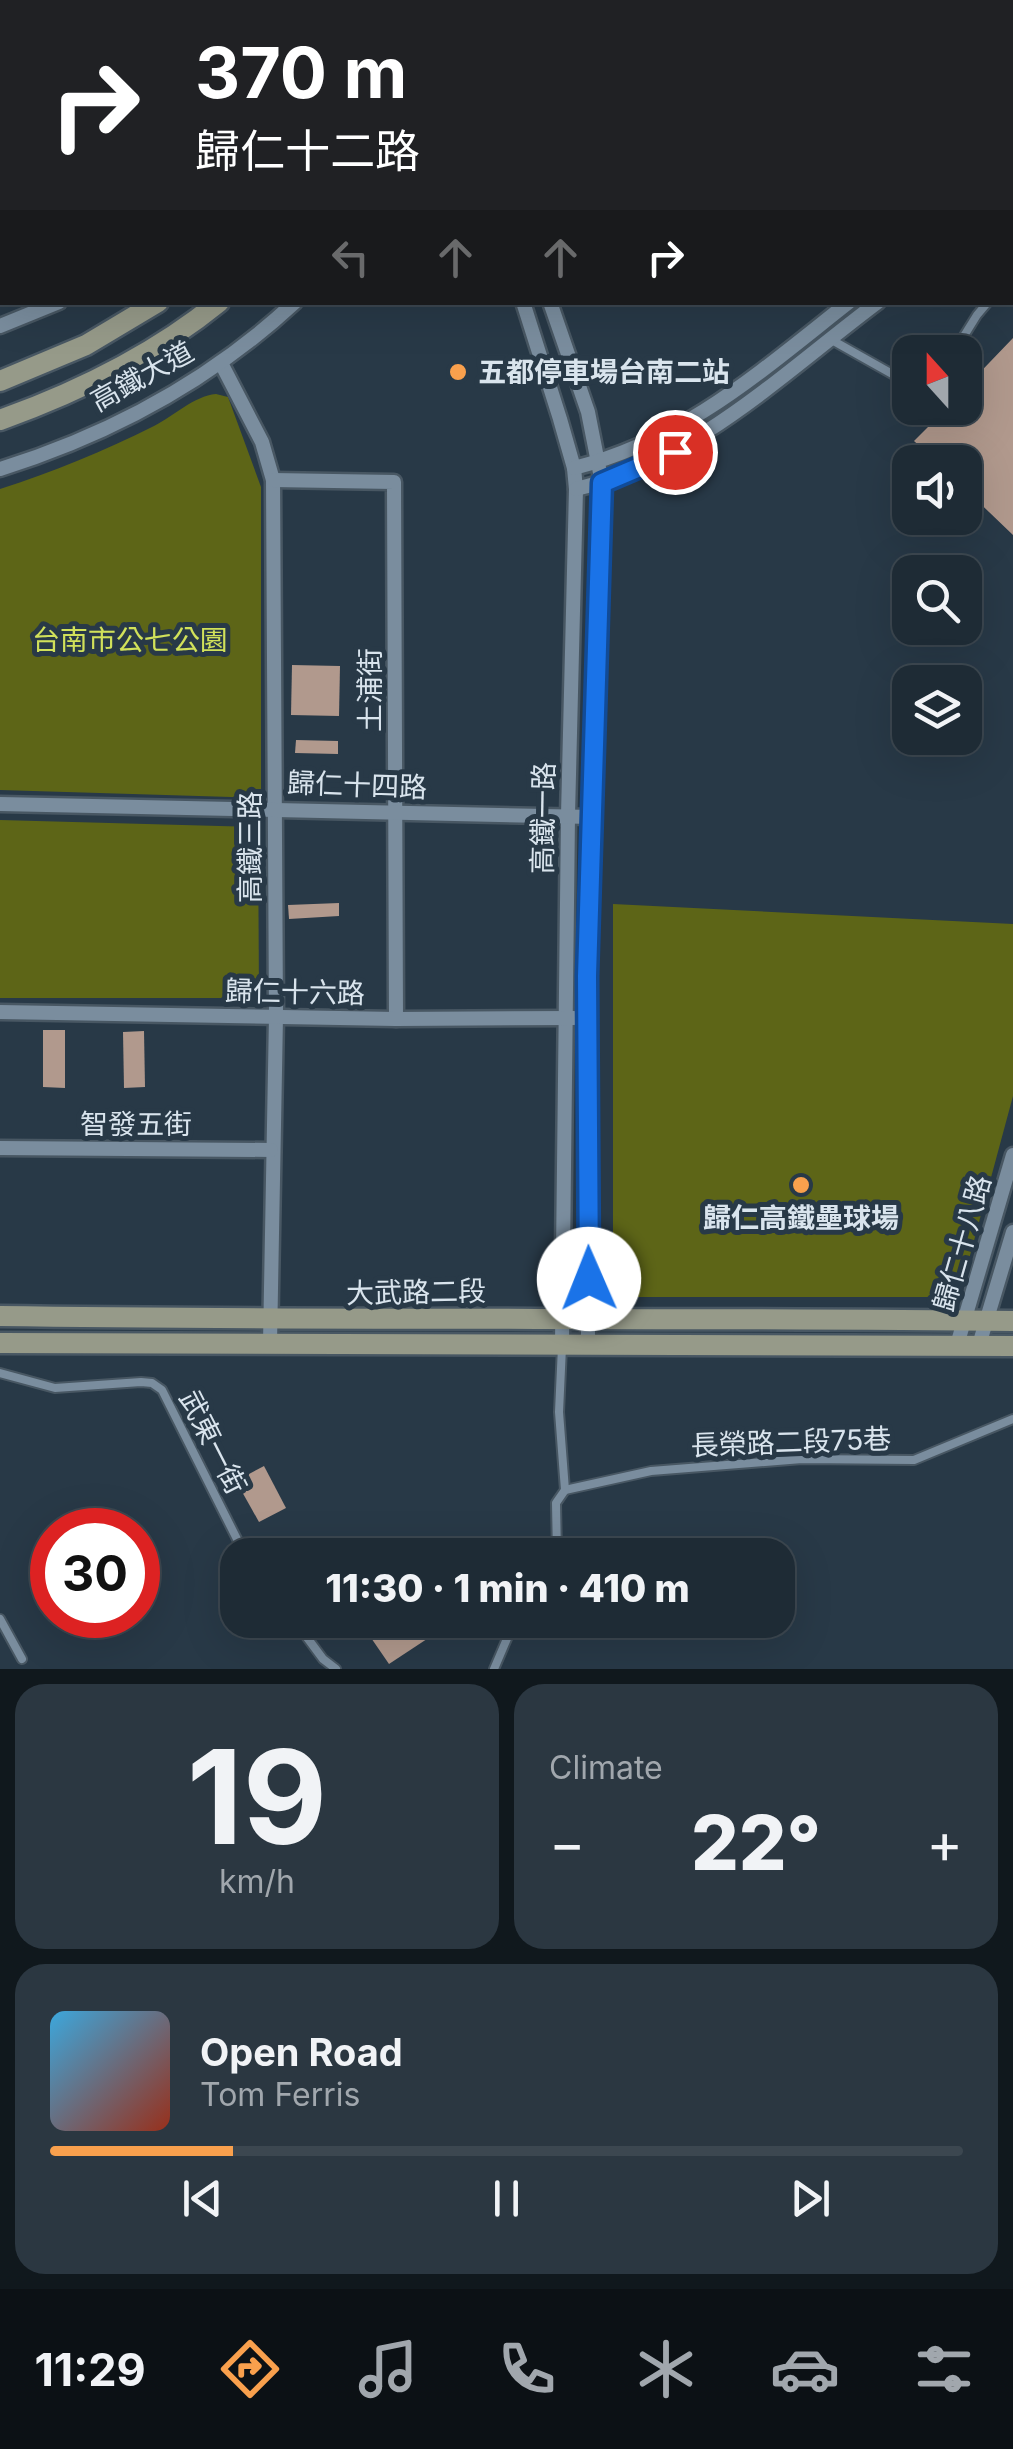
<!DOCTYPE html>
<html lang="en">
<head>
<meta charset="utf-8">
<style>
	body { margin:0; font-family:Inter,"Noto Sans TC",sans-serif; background:#2b3741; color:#f1f3f6; height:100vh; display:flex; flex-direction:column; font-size:38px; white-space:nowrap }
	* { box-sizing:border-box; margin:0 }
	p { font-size:32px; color:#a1a7ad }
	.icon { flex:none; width:55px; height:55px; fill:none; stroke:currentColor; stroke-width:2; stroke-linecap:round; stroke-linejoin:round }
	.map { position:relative; height:1669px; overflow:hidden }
	.side { display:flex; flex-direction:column; gap:15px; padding:15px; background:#10181d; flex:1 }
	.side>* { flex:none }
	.guide { position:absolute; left:0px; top:0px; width:1015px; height:305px; box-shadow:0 10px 40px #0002,0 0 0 2px #3c4750; background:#202124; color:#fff; overflow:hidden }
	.needle { width:65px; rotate:339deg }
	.fabs { position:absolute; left:892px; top:335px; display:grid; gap:20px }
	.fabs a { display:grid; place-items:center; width:90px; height:90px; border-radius:20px; background:#1e2b35; box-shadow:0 10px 40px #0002,0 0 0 2px #3c4750; font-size:50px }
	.speed { position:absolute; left:30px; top:1508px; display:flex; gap:20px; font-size:50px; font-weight:700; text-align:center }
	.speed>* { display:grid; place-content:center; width:130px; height:130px; border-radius:50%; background:#1e2b35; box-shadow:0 10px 40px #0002,0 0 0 2px #3c4750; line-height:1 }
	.speed .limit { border:15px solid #d22; background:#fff; color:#111 }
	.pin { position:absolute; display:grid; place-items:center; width:85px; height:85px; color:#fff; margin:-42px; border:5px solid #fff; border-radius:50%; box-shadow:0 2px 10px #0007 }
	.me { position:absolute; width:110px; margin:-55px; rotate:359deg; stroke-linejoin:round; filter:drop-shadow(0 0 8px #0008) }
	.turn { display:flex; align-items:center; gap:35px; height:210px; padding:0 30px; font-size:45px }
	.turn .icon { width:130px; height:130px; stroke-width:2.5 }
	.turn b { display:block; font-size:70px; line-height:85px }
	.lanes { display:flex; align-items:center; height:95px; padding:0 30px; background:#0003; justify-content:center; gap:50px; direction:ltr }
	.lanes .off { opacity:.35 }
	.big { font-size:75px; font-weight:800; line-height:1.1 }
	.side .tile { flex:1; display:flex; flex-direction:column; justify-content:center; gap:15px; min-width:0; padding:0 35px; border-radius:30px; background:#2b3741 }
	.side .dial { align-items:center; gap:0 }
	.dial b { font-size:130px; line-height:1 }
	.song { display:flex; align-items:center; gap:30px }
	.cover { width:120px; height:120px; border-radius:15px; background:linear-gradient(135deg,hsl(200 70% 55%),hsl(10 70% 35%)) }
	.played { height:10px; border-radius:5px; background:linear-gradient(90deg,#f9a04d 20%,#3c4750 20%) }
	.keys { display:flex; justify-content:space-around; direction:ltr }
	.heat { display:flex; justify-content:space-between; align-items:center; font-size:55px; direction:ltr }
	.side .tiles { flex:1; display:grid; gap:15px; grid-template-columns:1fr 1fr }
	.tile:last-child { grid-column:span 2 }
	.trip { position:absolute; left:220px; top:1538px; width:575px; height:100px; border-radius:30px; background:#1e2b35; box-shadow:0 10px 40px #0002,0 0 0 2px #3c4750; font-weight:800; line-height:100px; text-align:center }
	.menu { display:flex; height:160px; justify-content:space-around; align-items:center; background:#0c1115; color:#a1a7ad }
	.menu .icon { width:70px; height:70px }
	.menu .selected { color:#f9a04d }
	.menu b { font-size:45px; color:#f1f3f6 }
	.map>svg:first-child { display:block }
</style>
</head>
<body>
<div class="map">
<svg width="1013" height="1669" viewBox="0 0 1013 1669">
	<rect width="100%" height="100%" fill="#283947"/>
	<g fill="#5d6517">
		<path d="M216 394 228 397 261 487V798L0 790V489C53 472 104 451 154 426 174 416 194 396 216 394Z"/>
		<path d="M0 820 258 827 259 998H0Z"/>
		<path d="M613 904 1013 924V1096L965 1274 929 1297H613Z"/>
	</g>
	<g fill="#b1998d">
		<path d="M1013 338V535L965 489V462H937L914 441 947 408H965V388Z"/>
		<path d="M292 665 340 666 339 716 291 715Z"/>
		<path d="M296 740 338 741V754L295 753Z"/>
		<path d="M339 903V916L289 919 288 905Z"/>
		<path d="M43 1030H65V1088L43 1087Z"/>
		<path d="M144 1031 145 1087 124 1088 123 1032Z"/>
		<path d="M264 1466 286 1508 259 1522 236 1481Z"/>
		<path d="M386 1620H424L433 1635 389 1664 367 1632Z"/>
	</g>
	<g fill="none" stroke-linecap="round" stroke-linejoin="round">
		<defs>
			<g id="lane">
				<path d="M1012 282H1013"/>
				<path d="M830 339 910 384"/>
				<path d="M954 352 977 315 988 302"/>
				<path d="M0 1373 55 1388 141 1382 152 1383 162 1390 245 1555"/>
				<path d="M565 1490 651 1471 802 1459 914 1460 1013 1419"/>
				<path d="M557 1555 556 1503 565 1490 559 1412 562 1347"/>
				<path d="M0 1619 22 1659"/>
				<path d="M294 1620 323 1659 336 1669"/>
				<path d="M494 1669 515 1620"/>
			</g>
			<g id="street">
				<path d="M266 0 268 2"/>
				<path d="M300 0 302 2"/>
				<path d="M397 2 400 0"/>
				<path d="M595 2 597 0"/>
				<path d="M947 2 950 0"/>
				<path d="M0 62 2 65"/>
				<path d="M1012 177 1013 176"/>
				<path d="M1012 202 1013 201"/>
				<path d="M523 302 560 419 574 468 576 489 568 815 562 1343"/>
				<path d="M550 302 588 412 602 483 587 976 588 1343"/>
				<path d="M0 326 59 302"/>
				<path d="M221 363 262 442 273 480 276 1016 270 1343"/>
				<path d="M574 468C685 440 761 371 849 302"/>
				<path d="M0 469C109 435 211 380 295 302"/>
				<path d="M273 480 394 482 396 1019"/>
				<path d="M576 489C695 461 783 373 878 302"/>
				<path d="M0 804 592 817"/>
				<path d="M0 1012 396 1019 574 1018"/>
				<path d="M0 1148 271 1150"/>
				<path d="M957 1345 1013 1155"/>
				<path d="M979 1345 1013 1232"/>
			</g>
			<g id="secondary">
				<path d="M892 0 894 2"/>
				<path d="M923 0 926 2"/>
				<path d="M480 2 482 0"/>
				<path d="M531 2 533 0"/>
				<path d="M1012 88 1013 89"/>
				<path d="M1012 120 1013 121"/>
				<path d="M0 381 86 345 158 302"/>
				<path d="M0 420C78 392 154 355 219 302"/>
				<path d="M0 1316C338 1321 675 1317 1013 1321"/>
				<path d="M0 1343 1013 1346"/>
			</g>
		</defs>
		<use href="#lane" stroke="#485763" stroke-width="12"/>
		<use href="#street" stroke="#485763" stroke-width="19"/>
		<use href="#secondary" stroke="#485763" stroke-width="25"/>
		<use href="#lane" stroke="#7a8d9e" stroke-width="8"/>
		<use href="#street" stroke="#7a8d9e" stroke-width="14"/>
		<use href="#secondary" stroke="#969a89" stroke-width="20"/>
	</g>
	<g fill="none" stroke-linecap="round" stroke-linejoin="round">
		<defs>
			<path id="route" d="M589 1279 587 976 602 483 675 452"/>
		</defs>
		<use href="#route" stroke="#114b97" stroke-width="25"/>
		<use href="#route" stroke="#1a73e8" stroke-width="18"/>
	</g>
	<g fill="#f9a04d" stroke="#283947" stroke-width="4">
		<circle cx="458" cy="372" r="10"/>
		<circle cx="801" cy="1185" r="10"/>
	</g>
	<g text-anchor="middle" stroke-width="10" stroke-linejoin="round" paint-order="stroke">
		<g font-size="28" font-weight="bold" fill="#d9e4ed" stroke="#283947" text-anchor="start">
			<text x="478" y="382">五都停車場台南二站</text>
			<text x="801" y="1228" text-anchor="middle">歸仁高鐵壘球場</text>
		</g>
		<g font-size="28" fill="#d9e4ed" stroke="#283947">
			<text transform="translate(142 376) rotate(-29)" y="10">高鐵大道</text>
			<text transform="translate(370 690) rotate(-90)" y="10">土浦街</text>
			<text transform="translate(357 785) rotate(2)" y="10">歸仁十四路</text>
			<text transform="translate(543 818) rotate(-89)" y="10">高鐵一路</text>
			<text transform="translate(250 847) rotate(-90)" y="10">高鐵三路</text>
			<text transform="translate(295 992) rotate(1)" y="10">歸仁十六路</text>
			<text x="136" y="1134">智發五街</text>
			<text transform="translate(962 1243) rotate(-74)" y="10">歸仁十八路</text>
			<text transform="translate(416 1292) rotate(-1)" y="10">大武路二段</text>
			<text transform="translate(213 1442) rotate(63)" y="10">武東一街</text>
			<text transform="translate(791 1442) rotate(-2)" y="10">長榮路二段75巷</text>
		</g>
		<g font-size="28" fill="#d1e15a" stroke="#283947">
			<text x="130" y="650">台南市公七公園</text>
		</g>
	</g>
</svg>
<div class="fabs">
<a><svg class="needle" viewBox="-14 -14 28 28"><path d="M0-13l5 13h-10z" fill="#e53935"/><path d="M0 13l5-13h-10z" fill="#a1a7ad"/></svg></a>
<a><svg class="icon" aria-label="sound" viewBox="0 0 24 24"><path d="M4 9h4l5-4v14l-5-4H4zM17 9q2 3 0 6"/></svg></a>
<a><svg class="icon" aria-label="search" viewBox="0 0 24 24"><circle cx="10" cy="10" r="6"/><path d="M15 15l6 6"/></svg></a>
<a><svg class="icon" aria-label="layers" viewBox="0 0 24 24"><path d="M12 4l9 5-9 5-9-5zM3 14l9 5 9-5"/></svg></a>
</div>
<div class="speed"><div class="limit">30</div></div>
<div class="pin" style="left:675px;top:452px;background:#d93025"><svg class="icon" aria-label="arrive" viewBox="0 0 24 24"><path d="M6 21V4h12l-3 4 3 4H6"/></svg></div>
<svg class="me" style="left:589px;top:1279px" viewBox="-20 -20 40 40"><circle r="19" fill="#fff"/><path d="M0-13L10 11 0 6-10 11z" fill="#1a73e8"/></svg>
<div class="trip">11:30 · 1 min · 410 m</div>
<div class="guide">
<div class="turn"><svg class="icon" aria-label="right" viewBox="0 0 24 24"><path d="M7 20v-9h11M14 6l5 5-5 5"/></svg><div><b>370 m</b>歸仁十二路</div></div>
<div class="lanes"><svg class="icon off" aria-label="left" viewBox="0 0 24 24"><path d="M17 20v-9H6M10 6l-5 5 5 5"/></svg><svg class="icon off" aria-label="ahead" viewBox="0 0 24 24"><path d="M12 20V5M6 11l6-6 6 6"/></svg><svg class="icon off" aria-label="ahead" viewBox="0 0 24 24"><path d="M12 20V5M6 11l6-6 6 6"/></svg><svg class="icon" aria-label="right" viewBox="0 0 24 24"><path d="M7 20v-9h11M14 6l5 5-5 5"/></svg></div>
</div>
</div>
<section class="side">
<div class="tiles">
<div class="tile dial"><b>19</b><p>km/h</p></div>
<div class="tile"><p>Climate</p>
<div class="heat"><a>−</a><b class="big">22°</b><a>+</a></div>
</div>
<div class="tile">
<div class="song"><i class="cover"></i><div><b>Open Road</b><p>Tom Ferris</p></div></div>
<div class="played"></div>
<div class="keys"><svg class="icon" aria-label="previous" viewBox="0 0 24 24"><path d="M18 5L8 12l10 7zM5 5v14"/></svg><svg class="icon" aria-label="pause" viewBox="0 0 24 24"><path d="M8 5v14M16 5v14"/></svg><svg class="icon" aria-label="next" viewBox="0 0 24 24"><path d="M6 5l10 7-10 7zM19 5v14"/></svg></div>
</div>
</div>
</section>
<nav class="menu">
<b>11:29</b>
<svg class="icon selected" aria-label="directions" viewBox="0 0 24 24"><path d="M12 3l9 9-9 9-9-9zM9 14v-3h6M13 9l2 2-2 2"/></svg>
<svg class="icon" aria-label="music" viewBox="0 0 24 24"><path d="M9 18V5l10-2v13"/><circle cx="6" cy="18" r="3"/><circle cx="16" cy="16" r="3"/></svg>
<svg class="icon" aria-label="phone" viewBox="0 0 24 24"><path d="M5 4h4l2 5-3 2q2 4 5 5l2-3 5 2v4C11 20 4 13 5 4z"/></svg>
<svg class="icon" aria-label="climate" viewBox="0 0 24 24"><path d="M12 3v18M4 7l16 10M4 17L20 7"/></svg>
<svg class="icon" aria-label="car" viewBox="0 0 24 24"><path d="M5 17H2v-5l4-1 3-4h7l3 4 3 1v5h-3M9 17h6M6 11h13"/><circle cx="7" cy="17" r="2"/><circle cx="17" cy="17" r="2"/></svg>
<svg class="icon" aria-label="filters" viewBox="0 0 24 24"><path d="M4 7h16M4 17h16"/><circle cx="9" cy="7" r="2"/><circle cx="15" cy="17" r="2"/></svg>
</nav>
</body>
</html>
